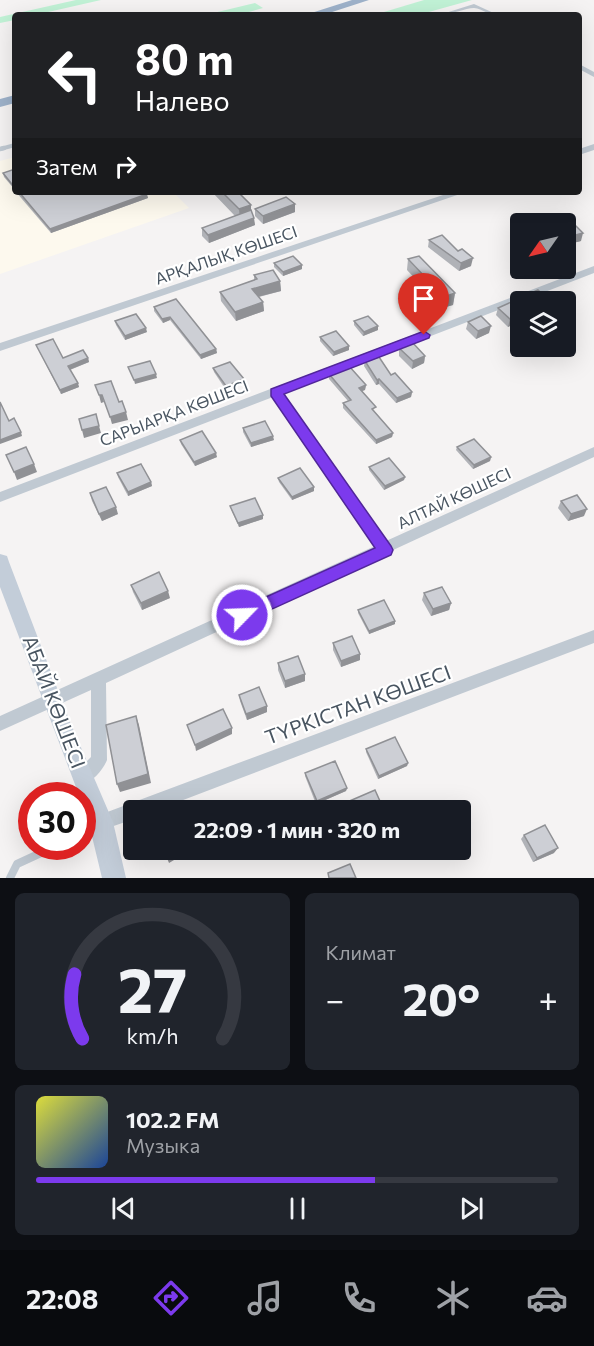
<!DOCTYPE html>
<html lang="ru">
<head>
<meta charset="utf-8">
<style>
	body { margin:0; font-family:Commissioner,sans-serif; background:#20242c; color:#f1f3f6; height:100vh; display:flex; flex-direction:column; font-size:22px; white-space:nowrap }
	* { box-sizing:border-box; margin:0 }
	p { font-size:20px; color:#9ea1a6 }
	.icon { flex:none; width:33px; height:33px; fill:none; stroke:currentColor; stroke-width:2; stroke-linecap:round; stroke-linejoin:round }
	.map { position:relative; height:878px; overflow:hidden }
	.side { display:flex; flex-direction:column; gap:15px; padding:15px; background:#0d0f14; flex:1 }
	.side>* { flex:none }
	.top-card { position:absolute; left:12px; top:12px; width:570px; height:183px; border-radius:6px; box-shadow:0 6px 24px #0002; background:#202124; color:#fff; overflow:hidden }
	.needle { width:39px; rotate:236deg }
	.controls { position:absolute; left:510px; top:213px; display:grid; gap:12px }
	.controls a { display:grid; place-items:center; width:66px; height:66px; border-radius:6px; background:#171b24; box-shadow:0 6px 24px #0002; font-size:30px }
	.speed { position:absolute; left:18px; top:782px; display:flex; gap:12px; font-size:30px; font-weight:700; text-align:center }
	.speed>* { display:grid; place-content:center; width:78px; height:78px; border-radius:50%; background:#171b24; box-shadow:0 6px 24px #0002; line-height:1 }
	.speed .limit { border:9px solid #d22; background:#fff; color:#111 }
	.pin { position:absolute; display:grid; place-items:center; width:51px; height:51px; color:#fff; margin:-62px -26px; border-radius:50% 50% 50% 0; rotate:-45deg; box-shadow:0 0 6px #0007 }
	.pin .icon { rotate:45deg }
	.me { position:absolute; width:66px; margin:-33px; rotate:66deg; stroke-linejoin:round; filter:drop-shadow(0 0 4px #0008) }
	.turn { display:flex; align-items:center; gap:21px; height:126px; padding:0 24px; font-size:27px }
	.turn .icon { width:78px; height:78px; stroke-width:2.5 }
	.turn b { display:block; font-size:42px; line-height:51px }
	.then { display:flex; align-items:center; height:57px; padding:0 24px; background:#0003; gap:12px; font-size:22px }
	.big { font-size:45px; font-weight:700; line-height:1.1 }
	.side .card { flex:1; display:flex; flex-direction:column; justify-content:center; gap:9px; min-width:0; padding:0 21px; border-radius:9px; background:#20242c }
	.side .dial { align-items:center; gap:0 }
	.dial svg { height:156px; overflow:visible; fill:none; stroke:#363941; stroke-width:7; stroke-linecap:round; text-anchor:middle }
	.dial text { fill:#f1f3f6; stroke:none }
	.song { display:flex; align-items:center; gap:18px }
	.cover { width:72px; height:72px; border-radius:9px; background:linear-gradient(135deg,hsl(60 70% 55%),hsl(220 70% 35%)) }
	.played { height:6px; border-radius:3px; background:linear-gradient(90deg,#7c3aed 65%,#363941 65%) }
	.keys { display:flex; justify-content:space-around; direction:ltr }
	.heat { display:flex; justify-content:space-between; align-items:center; font-size:33px; direction:ltr }
	.side .tiles { flex:1; display:grid; gap:15px; grid-template-columns:1fr 1fr }
	.card:last-child { grid-column:span 2 }
	.trip { position:absolute; left:123px; top:800px; width:348px; height:60px; border-radius:6px; background:#171b24; box-shadow:0 6px 24px #0002; font-weight:700; line-height:60px; text-align:center }
	.tab-bar { display:flex; height:96px; justify-content:space-around; align-items:center; background:#090b0e; color:#9ea1a6 }
	.tab-bar .icon { width:42px; height:42px }
	.tab-bar .selected { color:#7c3aed }
	.tab-bar b { font-size:27px; color:#f1f3f6 }
	.map>svg:first-child { display:block }
</style>
</head>
<body>
<div class="map">
<svg width="594" height="878" viewBox="0 0 594 878">
	<rect width="100%" height="100%" fill="#f5f3f3"/>
	<path fill="#fdf9ee" d="M15 157V192H173L189 208 0 274V161Z"/>
	<g fill="#c1f2d6">
		<path d="M76 0H101L35 15H15V20L0 23V17Z"/>
		<path d="M424 0H472L418 15H374Z"/>
		<path d="M255 3 263 8 238 15H205Z"/>
	</g>
	<g fill="none" stroke-linecap="round" stroke-linejoin="round">
		<path stroke="#c0c9d2" stroke-width="4" d="M0 149 15 145"/>
		<path stroke="#c0c9d2" stroke-width="4.5" d="M0 149 4 148"/>
		<g stroke="#c0c9d2" stroke-width="8">
			<path d="M82 832 95 826"/>
			<path d="M10 878 17 864 56 846"/>
		</g>
		<g fill="#c0c9d2" fill-rule="evenodd">
			<path d="M474 4 498 15C488 15 483 9 474 8 466 8 450 15 439 15Z"/>
			<path d="M579 64 594 72V77L579 69Z"/>
			<path d="M594 144V150L579 155V149Z"/>
			<path d="M452 192H466L0 351V343Z"/>
			<path d="M594 266V273L283 393 386 541 594 447V457L391 551 390 554 383 555 106 683 107 760C103 770 93 781 83 785L77 783 75 777 77 771 91 757V690L0 731V716L375 546 273 397 0 502V492Z"/>
			<path d="M594 630V643L157 810H134V819L102 830 96 828 94 822 96 816 102 814Z"/>
		</g>
		<path fill="#c3cdd9" fill-rule="evenodd" d="M0 554 7 556 9 562 70 722 113 822 126 878H102L82 795H79L0 587Z"/>
		<g fill="#9eb2ca" fill-rule="evenodd">
			<path d="M352 0H369L323 15H305Z"/>
			<path d="M15 95V103L0 107V99Z"/>
		</g>
	</g>
	<g fill="#b0b2b7">
		<path d="M15 169V190L4 177 3 173Z"/>
		<path d="M16 192H145L148 198 51 233Z"/>
		<path d="M212 192H238L251 210 255 225 209 243 202 236V228L235 216Z"/>
		<path d="M255 209 295 212 263 224 255 216Z"/>
		<path d="M566 229 581 241 569 244 566 240Z"/>
		<path d="M429 240 471 266 459 271 428 247Z"/>
		<path d="M408 259 455 293 453 305 442 308 407 270Z"/>
		<path d="M274 263 302 265V269L283 276 274 267Z"/>
		<path d="M254 275 280 281 281 291 259 297 263 302 264 311 236 321 221 301 220 292 254 280Z"/>
		<path d="M538 290 551 301V302H520V321L508 327 496 315 498 308Z"/>
		<path d="M176 299 216 349 217 353 201 359 170 320 163 323 154 311V307Z"/>
		<path d="M406 304 428 321 418 324 405 311Z"/>
		<path d="M115 321 147 332 125 340 116 325Z"/>
		<path d="M354 321 378 326V330L363 336 354 325Z"/>
		<path d="M468 322 489 333 476 339 466 329Z"/>
		<path d="M320 337 349 346V350L333 356 320 341Z"/>
		<path d="M36 345 63 358H88L89 362 70 370 79 387 61 394Z"/>
		<path d="M399 348 425 356 424 363 412 369 399 356Z"/>
		<path d="M365 361 391 375 412 392 411 397 396 403 379 384 376 385 364 366Z"/>
		<path d="M213 368 244 383 226 390 214 372Z"/>
		<path d="M329 374 366 385 365 390 362 391 375 412 393 433 392 437 376 444 343 408V403L348 401 329 379Z"/>
		<path d="M243 428 274 440 251 447 243 432Z"/>
		<path d="M180 440 217 457 195 466 181 444Z"/>
		<path d="M457 447 491 457 490 461 473 469 456 450Z"/>
		<path d="M369 467 405 477 404 480 384 490 369 470Z"/>
		<path d="M117 473 151 482 152 486 128 496 118 477Z"/>
		<path d="M278 478 314 491 292 500 279 482Z"/>
		<path d="M90 493 118 514 102 521 92 501Z"/>
		<path d="M561 501 584 516 568 521 558 508Z"/>
		<path d="M230 506 263 519 239 527 231 509Z"/>
		<path d="M131 585 170 598 142 610 133 592Z"/>
		<path d="M424 593 451 603 449 610 431 616 422 600Z"/>
		<path d="M358 610 395 624 369 634 358 613Z"/>
		<path d="M333 643 360 654V660L341 667 333 650Z"/>
		<path d="M278 663 305 674V681L285 688 278 670Z"/>
		<path d="M239 695 267 712 247 720 240 701Z"/>
		<path d="M366 749 408 763 407 766 378 779 366 752Z"/>
		<path d="M305 773 347 788 346 791 316 804 305 776Z"/>
		<path d="M524 835 554 853 533 862 521 839Z"/>
	</g>
	<g fill="#909195">
		<path d="M147 194 148 198 51 233 50 229Z"/>
		<path d="M295 204V212L263 224V216Z"/>
		<path d="M251 205V216L240 220 239 209Z"/>
		<path d="M254 218 255 225 209 243 208 235Z"/>
		<path d="M583 233 581 241 569 244 572 236Z"/>
		<path d="M473 258 471 266 459 271 461 263Z"/>
		<path d="M302 265V269L283 276V272Z"/>
		<path d="M280 281 281 291 253 298 252 289Z"/>
		<path d="M455 293 453 305 442 308 444 297Z"/>
		<path d="M263 302 264 311 236 321 235 312Z"/>
		<path d="M429 313 428 321 418 324 419 317Z"/>
		<path d="M520 314V321L508 327 510 319Z"/>
		<path d="M170 317V320L163 323 162 319Z"/>
		<path d="M378 326V330L363 336 364 332Z"/>
		<path d="M491 326 489 333 476 339 478 331Z"/>
		<path d="M146 328 147 332 125 340V336Z"/>
		<path d="M349 346V350L333 356 334 352Z"/>
		<path d="M216 349 217 353 201 359 200 355Z"/>
		<path d="M425 356 424 363 412 369 413 361Z"/>
		<path d="M88 358 89 362 69 370 68 366Z"/>
		<path d="M156 374 157 378 135 384 134 380Z"/>
		<path d="M244 379V383L226 390V386Z"/>
		<path d="M379 379V384L376 385 377 380Z"/>
		<path d="M78 383 79 387 61 394 60 390Z"/>
		<path d="M366 385 365 390 359 392V388Z"/>
		<path d="M412 392 411 397 396 403 397 398Z"/>
		<path d="M99 395H102L104 402 101 403Z"/>
		<path d="M126 412 128 420 112 424 110 417Z"/>
		<path d="M99 426 101 433 84 438 82 430Z"/>
		<path d="M21 432 22 436 0 444V440Z"/>
		<path d="M393 433 392 437 376 444V440Z"/>
		<path d="M273 436 274 440 251 447V443Z"/>
		<path d="M216 453 217 457 195 466 194 462Z"/>
		<path d="M491 457 490 461 473 469 474 465Z"/>
		<path d="M34 464 37 472 17 480 14 472Z"/>
		<path d="M405 477 404 480 384 490 385 486Z"/>
		<path d="M151 482 152 486 128 496V492Z"/>
		<path d="M314 487V491L292 500V497Z"/>
		<path d="M116 507 118 514 102 521 99 514Z"/>
		<path d="M587 509 584 516 568 521 571 514Z"/>
		<path d="M263 515V519L239 527 238 523Z"/>
		<path d="M168 591 170 598 142 610 141 603Z"/>
		<path d="M451 603 449 610 431 616 433 609Z"/>
		<path d="M395 621V624L369 634V631Z"/>
		<path d="M360 654V660L341 667V661Z"/>
		<path d="M305 674V681L285 688V681Z"/>
		<path d="M267 706V712L247 720 246 714Z"/>
		<path d="M136 716 139 725 151 783 120 792 117 784Z"/>
		<path d="M232 728V734L196 751 195 745Z"/>
		<path d="M408 763 407 766 378 779 379 776Z"/>
		<path d="M347 788 346 791 316 804 317 801Z"/>
		<path d="M558 848 554 853 533 862 537 858Z"/>
		<path d="M183 849H190L191 850 169 863 167 858Z"/>
		<path d="M328 849H333L311 859V857Z"/>
	</g>
	<g fill="#cdcfd5" stroke="#909195" stroke-width="1.5">
		<path d="M15 169V188L3 173Z"/>
		<path d="M19 192H145L147 194 50 229Z"/>
		<path d="M222 192H238L251 205 239 209Z"/>
		<path d="M286 197 295 204 263 216 255 209Z"/>
		<path d="M251 210 254 218 208 235 202 228Z"/>
		<path d="M576 226 583 233 572 236 566 230V229Z"/>
		<path d="M442 235 458 251 462 249 473 258 461 263 429 240Z"/>
		<path d="M293 256 302 265 283 272 274 263Z"/>
		<path d="M419 256 455 293 444 297 408 259Z"/>
		<path d="M273 270 280 281 252 289 263 302 235 312 220 292 257 279 254 275Z"/>
		<path d="M538 290 551 301 549 302H520V314L510 319 498 308Z"/>
		<path d="M176 299 216 349 200 355 170 317 162 319 154 307Z"/>
		<path d="M416 300 429 313 419 317 406 304Z"/>
		<path d="M136 314 146 328 125 336 115 321Z"/>
		<path d="M368 316 378 326 364 332 354 321Z"/>
		<path d="M481 316 491 326 478 331 468 322Z"/>
		<path d="M336 331 349 346 334 352 320 337Z"/>
		<path d="M53 339 63 358 83 350 88 358 68 366 78 383 60 390 36 345Z"/>
		<path d="M412 342 425 356 413 361 399 348Z"/>
		<path d="M379 357 391 375 395 373 412 392 397 398 379 379 377 380 365 361Z"/>
		<path d="M150 361 156 374 134 380 128 367Z"/>
		<path d="M230 362 244 379 226 386 213 368Z"/>
		<path d="M349 366 366 385 359 388 376 407 372 409 393 433 376 440 343 403 351 400 329 374Z"/>
		<path d="M111 381 119 402 122 401 126 412 110 417 102 395H99L95 385Z"/>
		<path d="M0 402 9 421 14 418 21 432 0 440Z"/>
		<path d="M96 414 99 426 82 430 79 419Z"/>
		<path d="M265 421 273 436 251 443 243 428Z"/>
		<path d="M202 431 216 453 194 462 180 440Z"/>
		<path d="M474 439 491 457 474 465 457 447Z"/>
		<path d="M26 447 34 464 14 472 6 455Z"/>
		<path d="M389 458 405 477 385 486 369 467Z"/>
		<path d="M141 464 151 482 128 492 117 473Z"/>
		<path d="M300 468 314 487 292 497 278 478Z"/>
		<path d="M106 487 116 507 99 514 90 493Z"/>
		<path d="M577 495 587 509 571 514 561 501Z"/>
		<path d="M255 498 263 515 238 523 230 506Z"/>
		<path d="M159 572 168 591 141 603 131 585Z"/>
		<path d="M442 587 451 603 433 609 424 593Z"/>
		<path d="M384 600 395 621 369 631 358 610Z"/>
		<path d="M352 636 360 654 341 661 333 643Z"/>
		<path d="M298 656 305 674 285 681 278 663Z"/>
		<path d="M259 687 267 706 246 714 239 695Z"/>
		<path d="M223 709 232 728 195 745 187 725Z"/>
		<path d="M136 716 148 774 117 784 106 725Z"/>
		<path d="M395 737 408 763 379 776 366 749Z"/>
		<path d="M335 761 347 788 317 801 305 773Z"/>
		<path d="M375 790 384 810H348L345 803Z"/>
		<path d="M545 825 558 848 537 858 524 835Z"/>
		<path d="M163 849H183L167 858Z"/>
		<path d="M308 849H328L311 857Z"/>
		<path d="M350 864 356 878H329L328 873Z"/>
	</g>
	<path fill="#7c3aed" stroke="#51269a" stroke-width="1.5" d="M424 331 430 335 429 338 284 394 391 546 393 550 391 555 248 620H237L234 615 237 610 375 548 271 396V389Z"/>
	<g text-anchor="middle" stroke-width="4.5" stroke-linejoin="round" paint-order="stroke">
		<g font-size="16" fill="#495561" stroke="#fff">
			<text transform="translate(226 255) rotate(-19)" y="6">АРҚАЛЫҚ КӨШЕСІ</text>
			<text transform="translate(174 413) rotate(-21)" y="6">САРЫАРҚА КӨШЕСІ</text>
			<text transform="translate(454 498) rotate(-25)" y="6">АЛТАЙ КӨШЕСІ</text>
		</g>
		<g font-size="20" fill="#495561" stroke="#fff">
			<text transform="translate(54 702) rotate(69)" y="7">АБАЙ КӨШЕСІ</text>
			<text transform="translate(358 705) rotate(-20)" y="7">ТҮРКІСТАН КӨШЕСІ</text>
		</g>
	</g>
</svg>
<div class="controls">
<a><svg class="needle" viewBox="-14 -14 28 28"><path d="M0-13l5 13h-10z" fill="#e53935"/><path d="M0 13l5-13h-10z" fill="#9ea1a6"/></svg></a>
<a><svg class="icon" aria-label="layers" viewBox="0 0 24 24"><path d="M12 4l9 5-9 5-9-5zM3 14l9 5 9-5"/></svg></a>
</div>
<div class="speed"><div class="limit">30</div></div>
<div class="pin" style="left:424px;top:335px;background:#d93025"><svg class="icon" aria-label="arrive" viewBox="0 0 24 24"><path d="M6 21V4h12l-3 4 3 4H6"/></svg></div>
<svg class="me" style="left:242px;top:615px" viewBox="-20 -20 40 40"><circle r="17" fill="#7c3aed" stroke="#fff" stroke-width="3"/><path d="M0-11L8 9 0 5-8 9z" fill="#fff"/></svg>
<div class="trip">22:09 · 1 мин · 320 m</div>
<div class="top-card">
<div class="turn"><svg class="icon" aria-label="left" viewBox="0 0 24 24"><path d="M17 20v-9H6M10 6l-5 5 5 5"/></svg><div><b>80 m</b>Налево</div></div>
<div class="then">Затем<svg class="icon" aria-label="right" viewBox="0 0 24 24"><path d="M7 20v-9h11M14 6l5 5-5 5"/></svg></div>
</div>
</div>
<section class="side">
<div class="tiles">
<div class="card dial"><svg viewBox="0 0 100 80">
<path d="M14 69A42 42 0 1 1 86 69"/>
<path d="M14 69A42 42 0 0 1 10 36" stroke="#7c3aed"/>
<text x="50" y="56" font-size="32" font-weight="700">27</text>
<text x="50" y="72" font-size="11">km/h</text>
</svg></div>
<div class="card"><p>Климат</p>
<div class="heat"><a>−</a><b class="big">20°</b><a>+</a></div>
</div>
<div class="card">
<div class="song"><i class="cover"></i><div><b>102.2 FM</b><p>Музыка</p></div></div>
<div class="played"></div>
<div class="keys"><svg class="icon" aria-label="previous" viewBox="0 0 24 24"><path d="M18 5L8 12l10 7zM5 5v14"/></svg><svg class="icon" aria-label="pause" viewBox="0 0 24 24"><path d="M8 5v14M16 5v14"/></svg><svg class="icon" aria-label="next" viewBox="0 0 24 24"><path d="M6 5l10 7-10 7zM19 5v14"/></svg></div>
</div>
</div>
</section>
<nav class="tab-bar">
<b>22:08</b>
<svg class="icon selected" aria-label="directions" viewBox="0 0 24 24"><path d="M12 3l9 9-9 9-9-9zM9 14v-3h6M13 9l2 2-2 2"/></svg>
<svg class="icon" aria-label="music" viewBox="0 0 24 24"><path d="M9 18V5l10-2v13"/><circle cx="6" cy="18" r="3"/><circle cx="16" cy="16" r="3"/></svg>
<svg class="icon" aria-label="phone" viewBox="0 0 24 24"><path d="M5 4h4l2 5-3 2q2 4 5 5l2-3 5 2v4C11 20 4 13 5 4z"/></svg>
<svg class="icon" aria-label="climate" viewBox="0 0 24 24"><path d="M12 3v18M4 7l16 10M4 17L20 7"/></svg>
<svg class="icon" aria-label="car" viewBox="0 0 24 24"><path d="M5 17H2v-5l4-1 3-4h7l3 4 3 1v5h-3M9 17h6M6 11h13"/><circle cx="7" cy="17" r="2"/><circle cx="17" cy="17" r="2"/></svg>
</nav>
</body>
</html>
